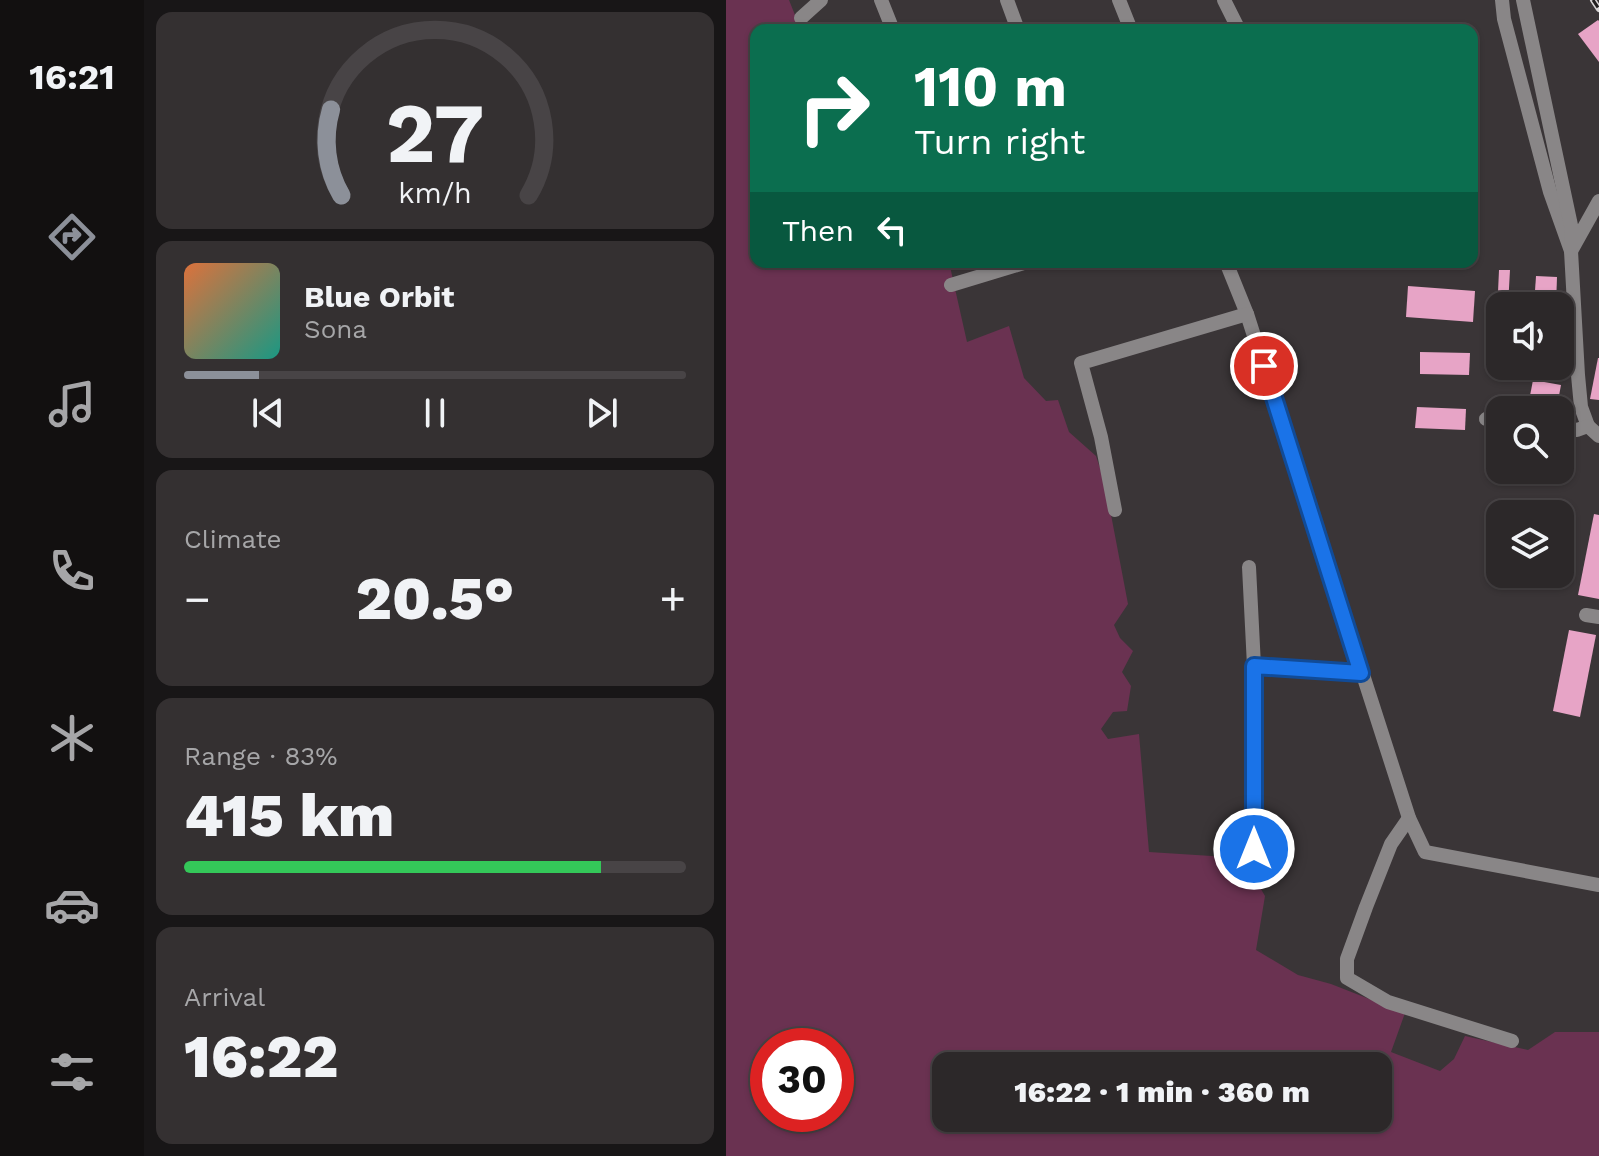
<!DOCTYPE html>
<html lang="en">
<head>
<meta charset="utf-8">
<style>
	body { margin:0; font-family:"Work Sans",sans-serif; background:#343031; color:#f1f3f6; height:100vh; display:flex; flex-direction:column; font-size:30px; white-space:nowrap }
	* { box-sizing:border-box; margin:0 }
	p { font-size:26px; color:#a6a6a8 }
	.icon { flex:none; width:44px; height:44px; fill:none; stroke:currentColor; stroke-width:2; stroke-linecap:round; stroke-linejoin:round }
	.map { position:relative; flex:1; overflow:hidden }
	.drawer { display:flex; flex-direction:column; gap:12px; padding:12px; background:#181617; width:582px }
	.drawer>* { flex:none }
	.banner { position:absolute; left:24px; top:24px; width:728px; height:244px; border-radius:16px; box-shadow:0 2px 6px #0004,0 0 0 2px #484446; background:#0b6e4f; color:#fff; overflow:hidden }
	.controls { position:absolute; left:760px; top:292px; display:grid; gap:16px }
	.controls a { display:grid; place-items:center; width:88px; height:88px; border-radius:16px; background:#2c2829; box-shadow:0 2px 6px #0004,0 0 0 2px #484446; font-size:40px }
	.speed { position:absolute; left:24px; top:1028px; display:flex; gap:16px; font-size:40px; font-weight:700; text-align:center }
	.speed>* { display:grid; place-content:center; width:104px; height:104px; border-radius:50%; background:#2c2829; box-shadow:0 2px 6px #0004,0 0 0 2px #484446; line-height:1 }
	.speed .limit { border:12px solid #d22; background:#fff; color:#111 }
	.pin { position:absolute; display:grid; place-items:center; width:68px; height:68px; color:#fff; margin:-34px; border:4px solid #fff; border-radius:50%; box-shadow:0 2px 8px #0007 }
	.me { position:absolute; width:88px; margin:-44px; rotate:0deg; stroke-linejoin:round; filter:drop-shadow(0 0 6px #0008) }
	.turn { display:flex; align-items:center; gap:28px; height:168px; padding:0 32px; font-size:36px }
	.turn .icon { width:104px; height:104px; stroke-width:2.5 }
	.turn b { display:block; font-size:56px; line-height:68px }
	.then { display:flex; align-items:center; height:76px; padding:0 32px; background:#0003; gap:16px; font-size:30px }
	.big { font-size:60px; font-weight:800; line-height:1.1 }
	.drawer .tile { flex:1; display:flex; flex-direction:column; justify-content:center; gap:12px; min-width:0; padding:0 28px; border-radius:16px; background:#343031 }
	.drawer .dial { align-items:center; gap:0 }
	.dial svg { height:208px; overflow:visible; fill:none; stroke:#484446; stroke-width:7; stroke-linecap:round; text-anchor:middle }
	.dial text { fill:#f1f3f6; stroke:none }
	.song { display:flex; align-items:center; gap:24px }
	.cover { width:96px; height:96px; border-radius:12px; background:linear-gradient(135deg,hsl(20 70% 55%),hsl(170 70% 35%)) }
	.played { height:8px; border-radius:4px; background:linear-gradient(90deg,#8c9099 15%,#484446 15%) }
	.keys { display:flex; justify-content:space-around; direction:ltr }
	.heat { display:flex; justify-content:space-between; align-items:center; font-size:44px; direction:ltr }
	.charge { height:12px; border-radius:6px; background:linear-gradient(90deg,#34c759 83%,#484446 0) }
	.trip { position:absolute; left:206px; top:1052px; width:460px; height:80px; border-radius:16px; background:#2c2829; box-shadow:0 2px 6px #0004,0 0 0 2px #484446; font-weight:800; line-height:80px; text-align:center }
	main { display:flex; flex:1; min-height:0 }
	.tabs { display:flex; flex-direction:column; width:144px; justify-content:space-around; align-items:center; background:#121010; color:#a6a6a8 }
	.tabs .icon { width:56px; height:56px }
	.tabs .active { color:#8c9099 }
	.tabs b { font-size:36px; color:#f1f3f6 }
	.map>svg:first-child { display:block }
</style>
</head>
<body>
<main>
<nav class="tabs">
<b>16:21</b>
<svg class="icon active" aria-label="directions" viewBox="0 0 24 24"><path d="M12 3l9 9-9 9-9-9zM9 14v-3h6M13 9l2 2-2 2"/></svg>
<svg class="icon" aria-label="music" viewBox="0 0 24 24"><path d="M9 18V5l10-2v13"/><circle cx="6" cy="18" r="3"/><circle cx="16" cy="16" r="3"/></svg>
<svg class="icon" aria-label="phone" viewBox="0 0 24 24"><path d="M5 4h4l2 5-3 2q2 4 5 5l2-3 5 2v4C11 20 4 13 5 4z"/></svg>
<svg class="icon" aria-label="climate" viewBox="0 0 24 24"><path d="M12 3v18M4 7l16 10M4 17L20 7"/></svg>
<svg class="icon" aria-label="car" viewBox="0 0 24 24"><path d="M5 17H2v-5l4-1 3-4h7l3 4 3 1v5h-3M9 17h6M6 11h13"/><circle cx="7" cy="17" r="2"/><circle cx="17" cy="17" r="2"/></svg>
<svg class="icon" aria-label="filters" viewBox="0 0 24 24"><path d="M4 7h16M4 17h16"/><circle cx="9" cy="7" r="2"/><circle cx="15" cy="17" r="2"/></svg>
</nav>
<section class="drawer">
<div class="tile dial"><svg viewBox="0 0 100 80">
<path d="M14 69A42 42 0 1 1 86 69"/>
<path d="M14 69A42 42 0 0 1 10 36" stroke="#8c9099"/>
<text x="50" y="56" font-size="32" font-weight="700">27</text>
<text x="50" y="72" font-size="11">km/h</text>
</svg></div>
<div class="tile">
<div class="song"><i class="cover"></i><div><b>Blue Orbit</b><p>Sona</p></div></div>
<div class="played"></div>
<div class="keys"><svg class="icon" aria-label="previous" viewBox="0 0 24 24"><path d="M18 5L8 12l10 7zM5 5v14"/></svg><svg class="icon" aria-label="pause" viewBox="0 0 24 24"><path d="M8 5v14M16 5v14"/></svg><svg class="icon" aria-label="next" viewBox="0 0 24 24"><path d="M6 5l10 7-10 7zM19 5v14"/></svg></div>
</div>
<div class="tile"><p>Climate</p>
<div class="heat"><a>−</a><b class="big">20.5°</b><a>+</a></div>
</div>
<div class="tile"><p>Range · 83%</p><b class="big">415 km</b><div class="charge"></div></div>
<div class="tile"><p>Arrival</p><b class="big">16:22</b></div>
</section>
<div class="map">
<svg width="873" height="1156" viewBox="0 0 873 1156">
	<rect width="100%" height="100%" fill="#3a3537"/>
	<path fill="#6a3251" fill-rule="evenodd" d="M0 0H63L75 30H30V262H223L241 342 283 326 298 378 320 401 332 400 343 432 370 456 379 483 402 604 388 625 394 638 407 651 396 672 405 686 401 711 387 712 375 729 382 739 413 734 423 852 517 858 539 896 530 950 572 975 605 984 679 1013 665 1052 714 1071 728 1059 739 1036 802 1050 829 1032H873V1156H0ZM42 1046H110V1114H42ZM220 1066H652V1118H220Z"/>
	<g fill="#e7a4c6">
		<path d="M872 20 873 21V62L852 34Z"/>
		<path d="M746 228H753L751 259H746Z"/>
		<path d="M773 270H784L782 306H774V358H769Z"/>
		<path d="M810 276 831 277 830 306H808Z"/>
		<path d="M682 286 749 291 747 322 680 317Z"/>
		<path d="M522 352 526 366 510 371 506 357Z"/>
		<path d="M694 352 744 353 743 375 694 374Z"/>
		<path d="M872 358H873V400L864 399Z"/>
		<path d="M807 380 835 385 831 406 803 401Z"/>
		<path d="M691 407 740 409 739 430 689 428Z"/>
		<path d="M868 514 873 515V599L852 595Z"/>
		<path d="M843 630 870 635 854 717 827 711Z"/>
	</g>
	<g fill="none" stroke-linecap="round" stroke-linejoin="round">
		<g stroke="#898687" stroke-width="14">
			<path d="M155 0 167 30"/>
			<path d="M281 0 292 30"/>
			<path d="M393 0 405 30"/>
			<path d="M498 0 513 30"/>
			<path d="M776 0 778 19 824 192 845 251 852 375 855 407 862 426"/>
			<path d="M797 0 846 230 845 251 873 201"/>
			<path d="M75 18 95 0"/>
			<path d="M500 262 521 314 683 818 699 852 873 885"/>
			<path d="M225 285 301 262"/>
			<path d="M760 419 774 421"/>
			<path d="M834 428 851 430 862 426 873 436"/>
			<path d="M389 510 375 437 355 363 521 314"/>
			<path d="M523 567 528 666V849"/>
			<path d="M860 615 873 617"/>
			<path d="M528 666 635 673"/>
			<path d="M683 818 665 844 640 907 621 959V978L662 1002 786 1041"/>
		</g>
		<defs>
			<path id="rail" d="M867 0 873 9"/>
		</defs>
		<use href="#rail" stroke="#d8d5d6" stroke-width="6"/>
		<use href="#rail" stroke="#201d1e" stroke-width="3" stroke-dasharray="9" stroke-linecap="butt"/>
	</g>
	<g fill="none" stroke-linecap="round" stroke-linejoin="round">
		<defs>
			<path id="route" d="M528 849V666L635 673 538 366"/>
		</defs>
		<use href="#route" stroke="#114b97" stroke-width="20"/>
		<use href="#route" stroke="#1a73e8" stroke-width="14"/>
	</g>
</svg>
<div class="controls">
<a><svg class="icon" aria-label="sound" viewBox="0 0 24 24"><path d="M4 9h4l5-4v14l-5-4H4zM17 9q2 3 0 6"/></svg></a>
<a><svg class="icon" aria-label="search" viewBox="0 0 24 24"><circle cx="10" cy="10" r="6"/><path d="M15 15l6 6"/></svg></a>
<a><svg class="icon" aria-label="layers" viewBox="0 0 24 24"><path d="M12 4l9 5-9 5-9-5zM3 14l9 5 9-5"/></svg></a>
</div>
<div class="speed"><div class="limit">30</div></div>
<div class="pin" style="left:538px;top:366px;background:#d93025"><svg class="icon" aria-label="arrive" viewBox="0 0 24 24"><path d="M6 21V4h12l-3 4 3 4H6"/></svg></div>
<svg class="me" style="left:528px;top:849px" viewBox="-20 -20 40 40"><circle r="17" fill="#1a73e8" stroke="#fff" stroke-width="3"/><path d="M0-11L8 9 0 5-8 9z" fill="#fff"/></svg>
<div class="trip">16:22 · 1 min · 360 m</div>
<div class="banner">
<div class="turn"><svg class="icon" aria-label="right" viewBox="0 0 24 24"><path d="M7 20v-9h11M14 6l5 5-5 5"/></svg><div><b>110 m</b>Turn right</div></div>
<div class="then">Then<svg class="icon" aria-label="left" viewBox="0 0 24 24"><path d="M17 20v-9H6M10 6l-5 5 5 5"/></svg></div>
</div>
</div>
</main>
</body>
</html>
